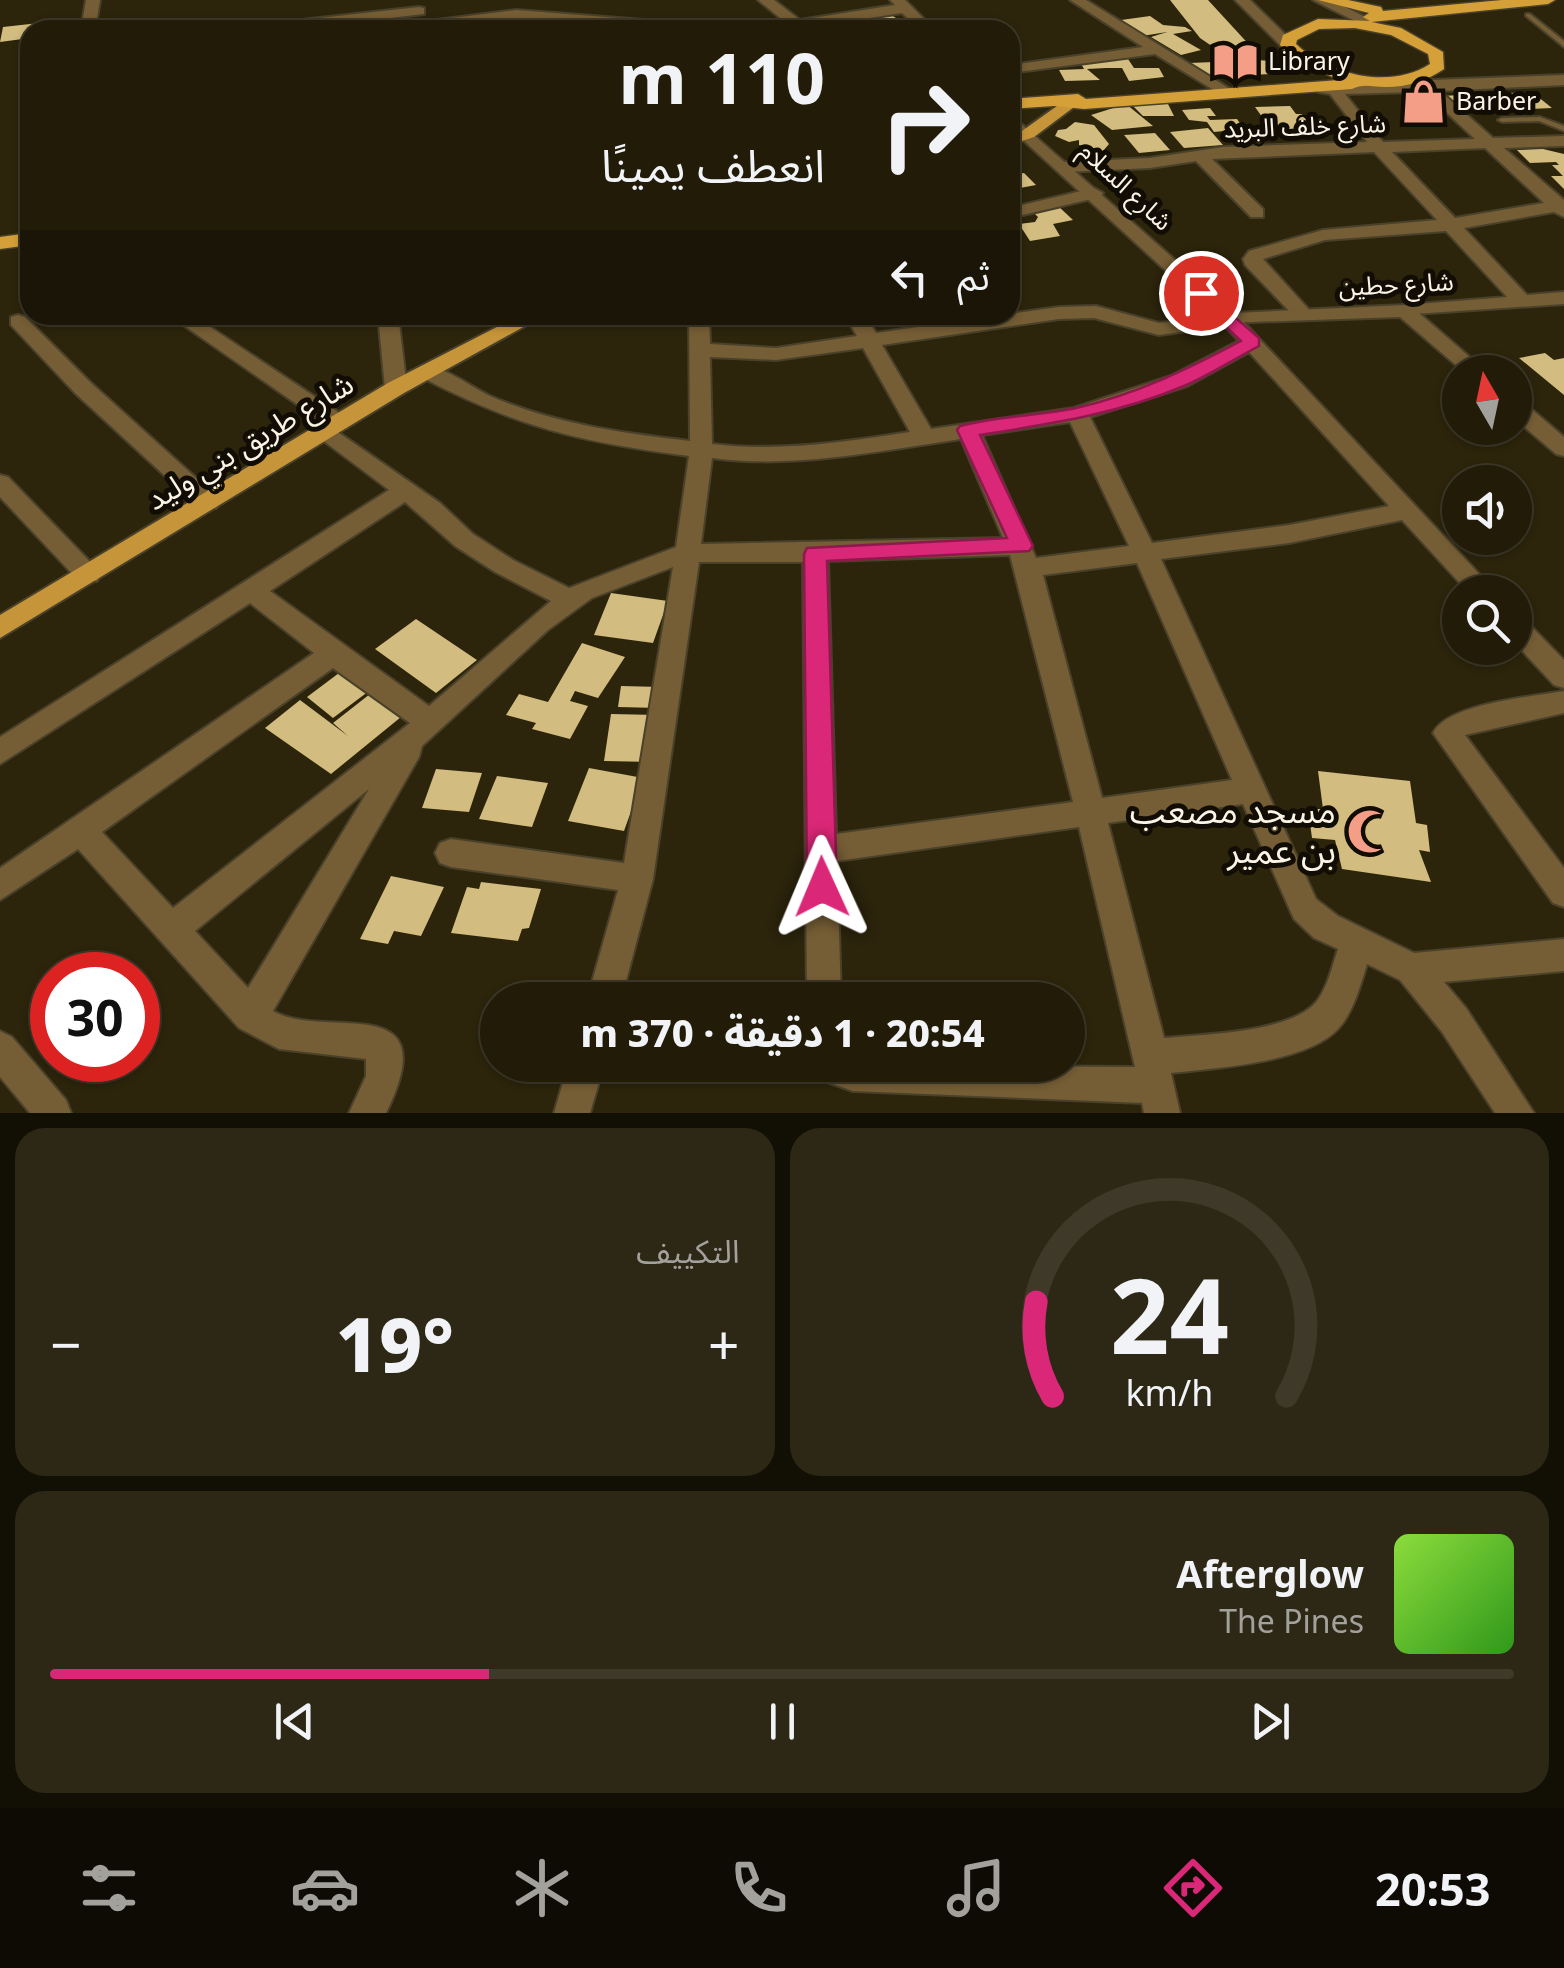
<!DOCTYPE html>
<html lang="ar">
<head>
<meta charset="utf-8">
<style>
	body { margin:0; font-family:"Noto Sans","Noto Sans Arabic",sans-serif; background:#2d2816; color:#f1f3f6; direction:rtl; height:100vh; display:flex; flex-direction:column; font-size:38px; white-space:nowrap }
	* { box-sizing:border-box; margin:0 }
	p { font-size:32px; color:#a2a19c }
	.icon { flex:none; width:55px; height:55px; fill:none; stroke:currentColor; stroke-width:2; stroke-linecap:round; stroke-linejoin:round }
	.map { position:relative; height:1113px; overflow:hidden; direction:ltr }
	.side { display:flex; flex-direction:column; gap:15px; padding:15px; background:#120f04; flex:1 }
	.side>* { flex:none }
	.hud { position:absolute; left:20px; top:20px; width:1000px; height:305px; border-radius:30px; box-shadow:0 2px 8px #0004,0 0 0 2px #3e3929; direction:rtl; background:#211b08; color:#f1f3f6; overflow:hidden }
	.needle { width:65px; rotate:351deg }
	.buttons { position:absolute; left:1442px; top:355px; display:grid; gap:20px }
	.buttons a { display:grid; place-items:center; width:90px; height:90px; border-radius:50%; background:#211b08; box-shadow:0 2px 8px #0004,0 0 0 2px #3e3929; font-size:50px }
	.speed { position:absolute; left:30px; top:952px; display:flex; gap:20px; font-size:50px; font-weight:700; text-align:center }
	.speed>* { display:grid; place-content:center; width:130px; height:130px; border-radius:50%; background:#211b08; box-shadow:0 2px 8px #0004,0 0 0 2px #3e3929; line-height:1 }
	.speed .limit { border:15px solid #d22; background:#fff; color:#111 }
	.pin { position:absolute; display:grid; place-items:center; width:85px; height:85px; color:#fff; margin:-42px; border:5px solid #fff; border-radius:50%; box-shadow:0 2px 10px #0007 }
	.me { position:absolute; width:110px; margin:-55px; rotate:359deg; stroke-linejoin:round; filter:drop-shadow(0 0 8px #0008) }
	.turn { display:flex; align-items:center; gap:35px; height:210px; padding:0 30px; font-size:45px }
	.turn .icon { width:130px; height:130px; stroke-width:2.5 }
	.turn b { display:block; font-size:70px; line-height:85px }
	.then { display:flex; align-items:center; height:95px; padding:0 30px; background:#0003; gap:20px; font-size:38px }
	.big { font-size:75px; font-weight:800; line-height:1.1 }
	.side .tile { flex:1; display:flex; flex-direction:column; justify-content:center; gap:15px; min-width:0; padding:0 35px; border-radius:30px; background:#2d2816 }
	.side .dial { align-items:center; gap:0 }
	.dial svg { height:260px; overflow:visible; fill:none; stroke:#3e3929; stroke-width:7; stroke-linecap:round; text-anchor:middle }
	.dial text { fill:#f1f3f6; stroke:none }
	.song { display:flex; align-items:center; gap:30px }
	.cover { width:120px; height:120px; border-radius:15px; background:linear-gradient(135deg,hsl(90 70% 55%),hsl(110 70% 35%)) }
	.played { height:10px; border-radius:5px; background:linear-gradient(90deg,#db2777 30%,#3e3929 30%) }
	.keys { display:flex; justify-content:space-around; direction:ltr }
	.heat { display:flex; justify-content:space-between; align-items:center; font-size:55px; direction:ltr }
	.side .tiles { flex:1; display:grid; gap:15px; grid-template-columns:1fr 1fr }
	.tile:last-child { grid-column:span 2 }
	.trip { position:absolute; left:480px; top:982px; width:605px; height:100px; border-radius:50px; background:#211b08; box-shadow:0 2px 8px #0004,0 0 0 2px #3e3929; font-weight:800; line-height:100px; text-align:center; direction:rtl }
	.menu { display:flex; height:160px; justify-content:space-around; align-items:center; background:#0d0b03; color:#a2a19c }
	.menu .icon { width:70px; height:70px }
	.menu .active { color:#db2777 }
	.menu b { font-size:45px; color:#f1f3f6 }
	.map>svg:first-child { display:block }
</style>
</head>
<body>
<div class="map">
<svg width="1564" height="1113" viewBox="0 0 1564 1113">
	<rect width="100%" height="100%" fill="#2c240b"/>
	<g fill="#d2bc7f">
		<path d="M1170 0H1208L1254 50 1219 51 1200 38Z"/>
		<path d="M888 13 896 18 892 19 905 30H880L867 23 872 22 866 16Z"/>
		<path d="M1150 16 1163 25 1185 27 1192 31 1173 34 1201 50 1181 55 1151 37 1167 32 1142 36 1121 20Z"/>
		<path d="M39 23 38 30H30V38L0 42 3 27Z"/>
		<path d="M1128 59 1134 68H1159L1164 77 1129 81 1122 68H1106L1087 69 1100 80 1065 81 1059 70 1084 69 1079 60Z"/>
		<path d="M1242 59 1271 61V74L1230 76 1217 60Z"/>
		<path d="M1214 62 1228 75 1205 76 1189 63Z"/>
		<path d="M1532 92 1552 108 1458 112 1440 96Z"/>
		<path d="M1167 102 1174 116H1143L1130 103Z"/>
		<path d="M1126 104 1153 126 1112 130 1091 115Z"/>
		<path d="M1290 106 1296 114H1302L1316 133H1284L1281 128H1270L1255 107Z"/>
		<path d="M1210 108 1216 116H1207L1210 120 1237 119 1244 129 1214 132 1207 122 1189 120 1182 110Z"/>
		<path d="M1075 122 1094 125 1109 144 1103 151 1079 145V140L1069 142 1055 136 1058 130 1066 129Z"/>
		<path d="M1208 128 1223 145 1184 148 1170 132Z"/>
		<path d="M1155 133 1170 150 1139 153 1124 135Z"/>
		<path d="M1543 149 1564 154V189L1551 176H1563L1552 165H1559L1556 162 1530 163 1517 150Z"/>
		<path d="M1024 173 1036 185 1010 190V175Z"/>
		<path d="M1057 205 1073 220 1053 224 1060 236 1030 241 1019 224 1035 222 1038 217 1031 210Z"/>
		<path d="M1545 353 1554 360 1564 358V395L1519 358Z"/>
		<path d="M611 593 668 601 653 643 594 635Z"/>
		<path d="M416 619 477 660 436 693 375 649Z"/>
		<path d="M582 643 625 657 598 698 575 691 570 701 588 706 570 739 532 729 536 723 506 715 519 694 548 702Z"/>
		<path d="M343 670 369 691 333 718 307 697Z"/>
		<path d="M621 686 661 687 658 708 618 707Z"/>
		<path d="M370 694 401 717 331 774 265 728 300 700 348 736 333 723Z"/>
		<path d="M611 714 658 715 652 762 604 761Z"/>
		<path d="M589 768 643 778 624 831 568 821Z"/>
		<path d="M436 769 482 773 469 812 422 808Z"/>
		<path d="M1318 771 1410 781 1416 823 1427 825 1430 852 1419 850 1431 882 1342 869 1335 840 1312 838 1308 809H1323Z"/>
		<path d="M497 776 548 783 532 827 479 819Z"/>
		<path d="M391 876 444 887 421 936 394 931 388 944 360 939Z"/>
		<path d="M481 882 541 889 529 928 522 929 518 941 451 933 467 887 479 889Z"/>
	</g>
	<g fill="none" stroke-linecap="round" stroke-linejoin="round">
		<defs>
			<g id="service">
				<path d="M1526 14H1530L1564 41V47L1526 16Z"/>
				<path d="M1540 117 1564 126V131L1539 121 1502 122 1498 120 1502 118Z"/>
			</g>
			<g id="minor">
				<path d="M86 0H100L95 30H81Z"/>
				<path d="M758 0H774L800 20 895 5 890 0H905L935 30H920L902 13 809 27 812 30H752L785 22Z"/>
				<path d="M1070 0H1086L1230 89 1217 92 1155 54 1010 73V65L1143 47Z"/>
				<path d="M419 7 424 8V14L286 30H241L248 26Z"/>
				<path d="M516 10 721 26 728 30 516 18 422 30 414 26 421 22Z"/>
				<path d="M1564 75V85L1440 91 1493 138 1564 136V146L1504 148 1564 200V217L1554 212 1464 228 1527 295 1564 292V304L1398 315 1395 311 1405 305 1507 297 1446 231 1325 240 1263 259 1312 313 1302 319 1295 317 1245 265 1243 259 1249 251 1323 230 1437 220 1374 152 1212 159 1263 209V217H1251L1196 161 1150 168 1065 172 1057 167 1065 162 1150 158 1223 147 1367 142 1330 94 1318 92V86L1323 84ZM1416 92 1431 98 1475 139 1383 142 1345 94ZM1485 148 1544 203 1455 218 1392 152Z"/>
				<path d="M1094 188 1103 193 1100 197 1010 218V208Z"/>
				<path d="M1096 306 1159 323 1237 315 1496 592H1468L1402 520 1289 543 1161 559 1316 899 1338 916 1414 953 1564 939V971L1444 982 1466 1008 1534 1113H1495L1442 1032 1400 980 1367 964C1361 984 1353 1013 1338 1029 1306 1063 1216 1068 1171 1073L1180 1113H1144L1142 1103 853 1091 816 1078 811 1065 1135 1067 1079 827 837 861 841 1000H807L803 562H699L653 879 621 1000H587L618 890 451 867 440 863 435 853 440 843 451 839 624 863 673 567 592 598 548 630 422 746 419 757 273 1011C323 1041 448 986 386 1113H349L366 1076V1059L279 1049 239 1028 78 849 0 900V868L314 653 250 603 0 764V737L389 490 313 433 316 428H331L169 315H192L347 418 350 423 347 428H332L440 503 473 534 513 560 569 588 676 547 689 456C580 442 517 427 419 376L415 372 419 368C441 362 470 387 490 396 555 424 621 433 690 441L689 315H709L710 344 776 348 857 336 845 315H865L876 333 1059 307ZM1094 318 1159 335 1225 326 1239 341 1171 376 1074 408 931 429 882 345 1059 319ZM863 348 910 432C844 442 779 452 712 444L710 357 776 360ZM1249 352 1389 506 1289 525 1152 543 1090 417 1187 386ZM1070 422 1129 546 1036 558 982 435ZM961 439 1003 538 701 544 712 458C795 469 878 451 961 439ZM405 502 455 546 495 572 551 601 429 706 270 591ZM1010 555 1073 802 836 834 828 561ZM1137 563 1232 780 1102 798 1043 575ZM333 668 410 723 173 908 102 832ZM369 789 248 988 195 931ZM1243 804 1294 919 1314 938 1338 949C1332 967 1328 986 1317 1001 1292 1033 1202 1034 1164 1038L1108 823Z"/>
				<path d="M18 315 25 317 91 383 216 496 220 502 216 508H200L75 393 11 325V317Z"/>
				<path d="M378 315H398L407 388 404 393 396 395 385 388Z"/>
				<path d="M0 475 8 477 97 569 101 575 97 581H79L0 497Z"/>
				<path d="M1515 616 1524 619 1564 660V688L1554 685 1515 643Z"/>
				<path d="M1564 691V713L1465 735 1564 868V907L1553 903 1433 733C1448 703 1532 697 1564 691Z"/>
				<path d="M0 1031 12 1037 66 1100 71 1113H30L0 1077Z"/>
				<path d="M568 1065H604L590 1113H554Z"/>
			</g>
			<g id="tertiary">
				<path d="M1235 0H1250L1293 42V48H1283Z"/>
				<path d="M1313 0H1331L1385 27 1373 30Z"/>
				<path d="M1010 114 1235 313 1405 305 1412 307 1487 372H1464L1400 317 1223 323 1010 128Z"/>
				<path d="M1515 400 1523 402 1564 437V456L1556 454 1515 419Z"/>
			</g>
			<g id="primary">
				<path d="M1064 101 1078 104 1034 137 1010 145V135L1022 131Z"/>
				<path d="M520 315H545L404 393 0 638V615L388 383Z"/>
			</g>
			<g id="trunk">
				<path d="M1318 0H1348L1381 7 1383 11 1502 0H1555L1548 4 1371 22 1401 28 1443 52 1444 69C1426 81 1407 87 1386 87 1373 87 1363 83 1352 89L1084 109 1054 106 1010 109V99L1078 94 1086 99 1339 80 1295 60 1280 45 1283 35 1318 19 1370 21 1363 17 1369 13ZM1355 28 1391 35 1428 54 1430 64C1390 90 1329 75 1296 44L1297 40 1319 29Z"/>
				<path d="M30 233V245L0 249V237Z"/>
			</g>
		</defs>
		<use href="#service" stroke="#49412a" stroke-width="4"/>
		<use href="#minor" stroke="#49412a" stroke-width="4"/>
		<use href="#tertiary" stroke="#49412a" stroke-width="4"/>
		<use href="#primary" stroke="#49412a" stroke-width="4"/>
		<use href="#trunk" stroke="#49412a" stroke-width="3"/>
		<use href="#service" fill="#755d35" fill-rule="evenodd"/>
		<use href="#minor" fill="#755d35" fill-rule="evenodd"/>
		<use href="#tertiary" fill="#755d35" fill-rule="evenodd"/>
		<use href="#primary" fill="#c69539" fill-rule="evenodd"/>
		<use href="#trunk" fill="#d6a038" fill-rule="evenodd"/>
	</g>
	<path fill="#db2777" stroke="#8e194d" stroke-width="2.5" d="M1201 288 1259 338V346C1234 359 1210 375 1184 386 1118 414 1050 424 980 435L1033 546 1029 551 827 561 837 887 832 896 822 900 812 896 807 887 804 554 807 548 1007 538 957 430 960 426C998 416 1038 416 1076 408 1135 395 1188 369 1241 341L1194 297 1192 293Z"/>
	<defs>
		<symbol id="library-bare" viewBox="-9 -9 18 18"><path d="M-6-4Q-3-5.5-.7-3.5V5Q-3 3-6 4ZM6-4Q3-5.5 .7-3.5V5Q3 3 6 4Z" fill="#f49e87" stroke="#110d04" stroke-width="2.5" paint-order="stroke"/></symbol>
		<symbol id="shop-bare" viewBox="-9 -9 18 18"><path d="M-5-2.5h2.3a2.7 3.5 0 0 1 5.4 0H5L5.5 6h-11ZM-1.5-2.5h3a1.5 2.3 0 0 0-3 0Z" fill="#f49e87" stroke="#110d04" stroke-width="2.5" paint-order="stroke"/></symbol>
		<symbol id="mosque-bare" viewBox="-9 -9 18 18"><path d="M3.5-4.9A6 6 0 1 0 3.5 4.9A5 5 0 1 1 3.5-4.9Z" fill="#f49e87" stroke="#110d04" stroke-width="2.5" paint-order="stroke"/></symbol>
	</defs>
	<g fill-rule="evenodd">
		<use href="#library-bare" x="1204" y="30" width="63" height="63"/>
		<use href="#shop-bare" x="1392" y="70" width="63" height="63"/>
		<use href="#mosque-bare" x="1338" y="800" width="63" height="63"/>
	</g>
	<g text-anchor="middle" stroke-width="10" stroke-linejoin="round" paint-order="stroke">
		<g font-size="25" fill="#f9f4e5" stroke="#110d04" text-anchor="start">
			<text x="1268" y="70">Library</text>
			<text x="1456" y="110">Barber</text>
		</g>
		<g font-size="25" fill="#f9f4e5" stroke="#110d04">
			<text transform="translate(1305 126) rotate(-2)" y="9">شارع خلف البريد</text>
			<text transform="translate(1126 186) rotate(43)" y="9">شارع السلام</text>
			<text transform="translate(1396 284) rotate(-3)" y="9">شارع حطين</text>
		</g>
		<g font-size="30" fill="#f9f4e5" stroke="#110d04">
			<text transform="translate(250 442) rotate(-31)" y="10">شارع طريق بني وليد</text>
		</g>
		<g font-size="35" fill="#f9f4e5" stroke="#110d04" text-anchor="end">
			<text x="1336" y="823">مسجد مصعب<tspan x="1336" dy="40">بن عمير</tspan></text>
		</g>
	</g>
</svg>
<div class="buttons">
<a><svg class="needle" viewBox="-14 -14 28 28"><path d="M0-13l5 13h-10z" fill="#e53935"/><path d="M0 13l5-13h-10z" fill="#a2a19c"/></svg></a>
<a><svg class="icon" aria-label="sound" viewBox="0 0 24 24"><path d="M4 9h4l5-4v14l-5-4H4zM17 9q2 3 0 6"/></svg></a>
<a><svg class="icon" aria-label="search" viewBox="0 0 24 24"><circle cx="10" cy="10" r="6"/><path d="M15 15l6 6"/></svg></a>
</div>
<div class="speed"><div class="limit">30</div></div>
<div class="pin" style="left:1201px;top:293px;background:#d93025"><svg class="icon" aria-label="arrive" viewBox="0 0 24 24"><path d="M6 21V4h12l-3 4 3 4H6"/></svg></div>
<svg class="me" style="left:822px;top:887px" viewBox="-20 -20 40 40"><path d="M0-17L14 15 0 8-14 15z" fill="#db2777" stroke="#fff" stroke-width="4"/></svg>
<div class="trip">20:54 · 1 دقيقة · 370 m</div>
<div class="hud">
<div class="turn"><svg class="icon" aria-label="right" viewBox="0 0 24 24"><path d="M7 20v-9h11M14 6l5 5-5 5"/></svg><div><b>110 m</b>انعطف يمينًا</div></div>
<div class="then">ثم<svg class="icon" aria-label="left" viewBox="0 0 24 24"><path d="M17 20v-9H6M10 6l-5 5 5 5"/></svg></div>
</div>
</div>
<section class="side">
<div class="tiles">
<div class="tile dial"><svg viewBox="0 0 100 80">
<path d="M14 69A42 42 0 1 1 86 69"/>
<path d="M14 69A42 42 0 0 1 9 40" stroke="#db2777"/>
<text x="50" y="56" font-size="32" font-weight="700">24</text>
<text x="50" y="72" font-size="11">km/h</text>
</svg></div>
<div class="tile"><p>التكييف</p>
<div class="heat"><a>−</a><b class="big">19°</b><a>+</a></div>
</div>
<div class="tile">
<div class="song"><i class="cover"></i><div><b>Afterglow</b><p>The Pines</p></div></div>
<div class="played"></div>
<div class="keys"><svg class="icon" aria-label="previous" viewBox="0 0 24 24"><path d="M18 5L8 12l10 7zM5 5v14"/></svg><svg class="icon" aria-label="pause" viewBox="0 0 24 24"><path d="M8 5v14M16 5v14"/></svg><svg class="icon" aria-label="next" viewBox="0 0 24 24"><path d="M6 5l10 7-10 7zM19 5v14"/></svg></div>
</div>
</div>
</section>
<nav class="menu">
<b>20:53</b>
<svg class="icon active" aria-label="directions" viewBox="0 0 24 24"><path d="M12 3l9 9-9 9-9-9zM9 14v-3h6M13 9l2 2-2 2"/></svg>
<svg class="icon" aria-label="music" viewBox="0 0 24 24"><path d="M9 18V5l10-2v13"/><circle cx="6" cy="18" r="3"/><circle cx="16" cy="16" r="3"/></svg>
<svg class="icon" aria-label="phone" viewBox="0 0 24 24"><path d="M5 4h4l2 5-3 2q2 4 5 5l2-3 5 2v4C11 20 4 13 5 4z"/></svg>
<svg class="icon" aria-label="climate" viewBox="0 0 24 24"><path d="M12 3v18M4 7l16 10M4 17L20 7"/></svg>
<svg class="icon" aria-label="car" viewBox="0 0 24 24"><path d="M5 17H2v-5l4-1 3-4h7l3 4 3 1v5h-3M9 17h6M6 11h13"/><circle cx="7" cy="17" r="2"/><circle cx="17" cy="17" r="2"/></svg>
<svg class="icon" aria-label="filters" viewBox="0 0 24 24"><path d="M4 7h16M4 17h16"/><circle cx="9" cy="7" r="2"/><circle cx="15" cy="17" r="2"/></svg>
</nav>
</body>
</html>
